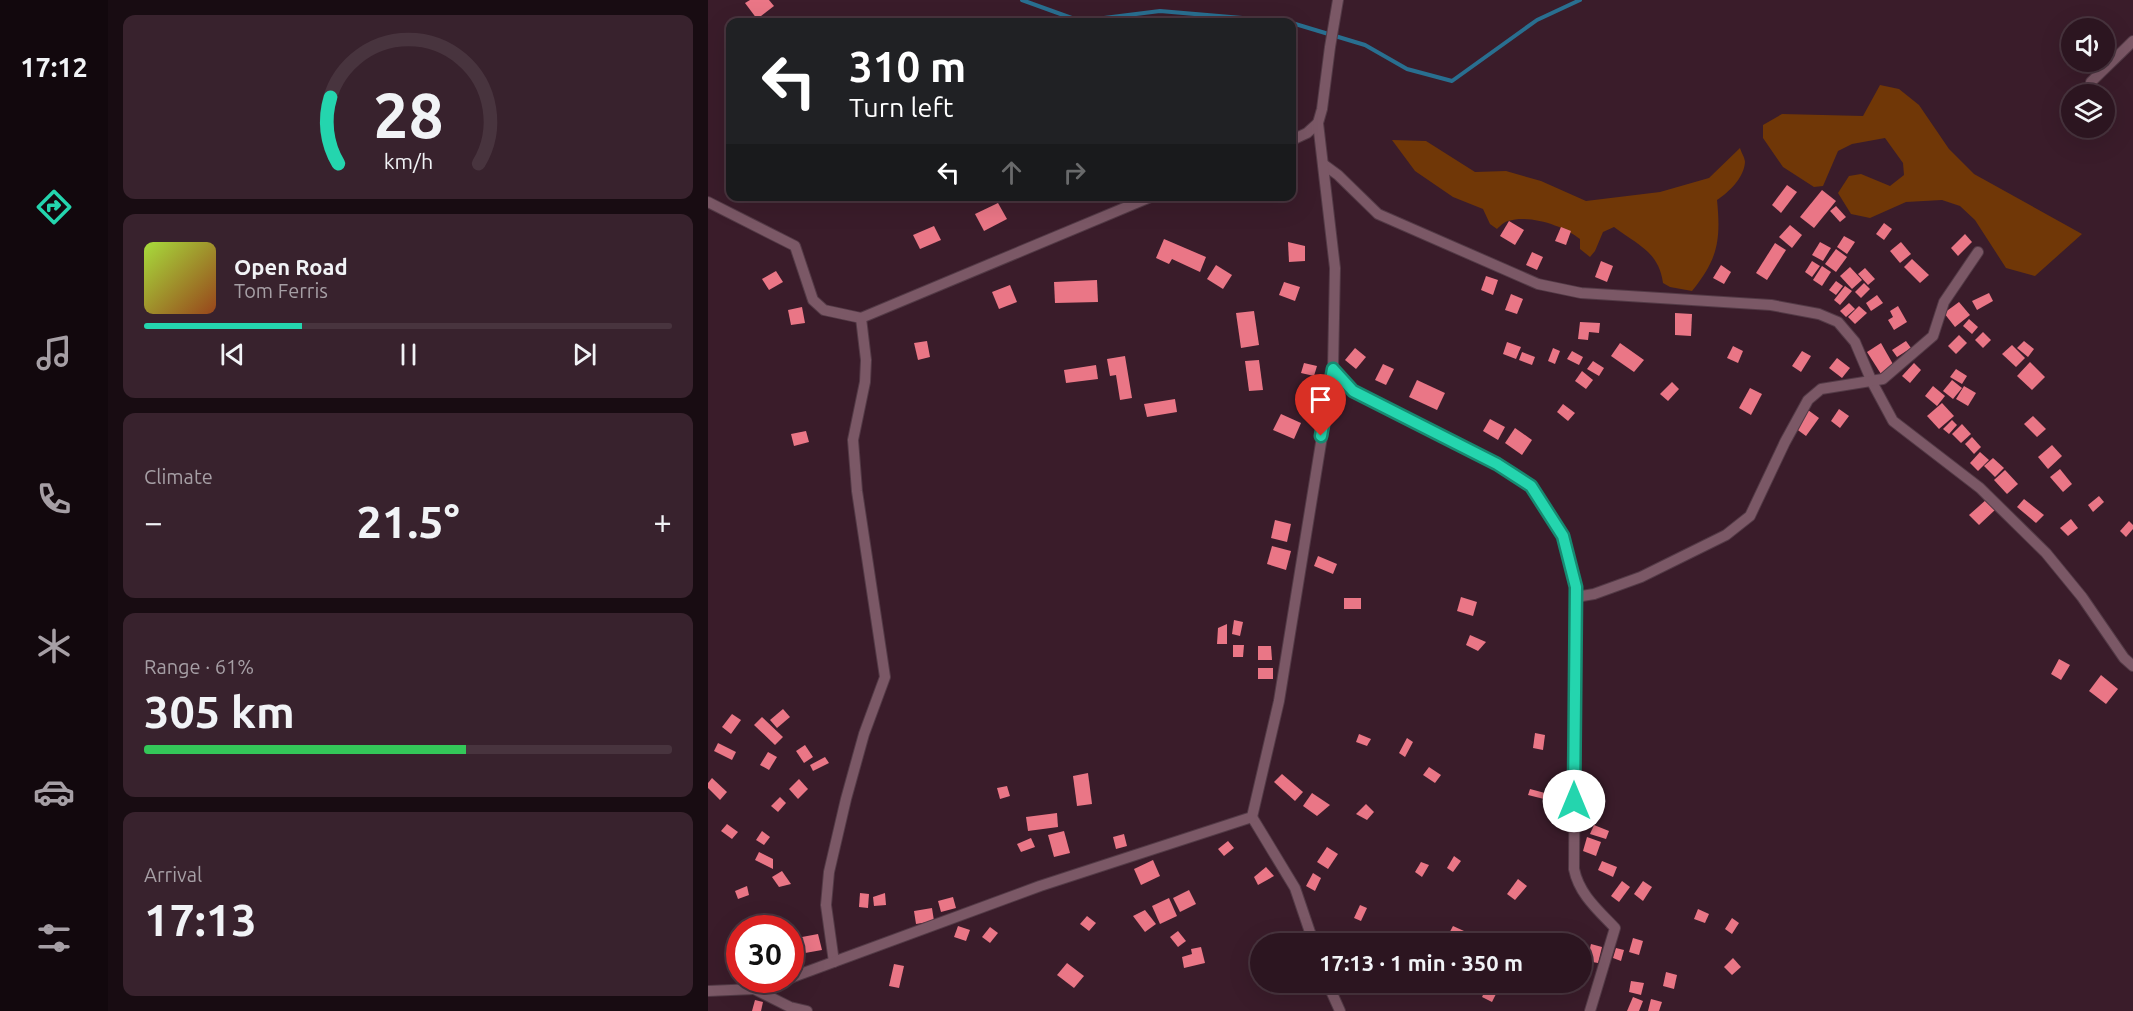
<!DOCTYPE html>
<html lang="en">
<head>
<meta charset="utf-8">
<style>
	body { margin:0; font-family:Ubuntu,sans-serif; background:#38222d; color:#f1f3f6; height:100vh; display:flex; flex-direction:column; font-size:22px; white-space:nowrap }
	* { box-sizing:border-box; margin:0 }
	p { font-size:20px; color:#a69fa5 }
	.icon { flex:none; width:33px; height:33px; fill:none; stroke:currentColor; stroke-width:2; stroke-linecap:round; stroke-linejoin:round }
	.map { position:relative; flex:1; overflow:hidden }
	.sheet { display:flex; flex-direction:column; gap:15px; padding:15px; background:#180c12; width:600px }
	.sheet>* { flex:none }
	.banner { position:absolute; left:18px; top:18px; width:570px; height:183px; border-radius:12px; box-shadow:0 6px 24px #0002,0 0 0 2px #48343e; background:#202124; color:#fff; overflow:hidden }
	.tools { position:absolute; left:1353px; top:18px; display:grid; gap:12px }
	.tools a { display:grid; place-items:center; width:54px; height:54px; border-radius:50%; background:#2c1520; box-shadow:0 6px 24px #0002,0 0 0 2px #48343e; font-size:30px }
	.speed { position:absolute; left:18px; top:915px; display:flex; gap:12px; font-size:30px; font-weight:700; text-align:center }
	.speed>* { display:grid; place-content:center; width:78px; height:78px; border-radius:50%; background:#2c1520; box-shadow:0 6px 24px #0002,0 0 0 2px #48343e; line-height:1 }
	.speed .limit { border:9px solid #d22; background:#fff; color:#111 }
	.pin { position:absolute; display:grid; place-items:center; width:51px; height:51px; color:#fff; margin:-62px -26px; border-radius:50% 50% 50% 0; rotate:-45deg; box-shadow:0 0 6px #0007 }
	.pin .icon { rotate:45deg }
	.me { position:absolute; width:66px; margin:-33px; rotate:0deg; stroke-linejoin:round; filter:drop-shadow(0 0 4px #0008) }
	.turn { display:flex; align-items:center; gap:21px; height:126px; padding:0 24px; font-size:27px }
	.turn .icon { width:78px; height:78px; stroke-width:2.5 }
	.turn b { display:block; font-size:42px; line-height:51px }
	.lanes { display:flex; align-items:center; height:57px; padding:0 24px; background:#0003; justify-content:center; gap:30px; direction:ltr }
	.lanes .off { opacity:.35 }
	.big { font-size:45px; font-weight:700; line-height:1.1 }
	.sheet .card { flex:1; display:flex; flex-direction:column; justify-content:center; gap:9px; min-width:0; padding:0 21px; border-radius:12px; background:#38222d }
	.sheet .dial { align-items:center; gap:0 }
	.dial svg { height:156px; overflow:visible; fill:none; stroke:#48343e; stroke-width:7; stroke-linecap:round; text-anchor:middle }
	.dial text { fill:#f1f3f6; stroke:none }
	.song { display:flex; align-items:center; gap:18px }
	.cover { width:72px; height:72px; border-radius:9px; background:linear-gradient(135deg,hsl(80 70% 55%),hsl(20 70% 35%)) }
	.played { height:6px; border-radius:3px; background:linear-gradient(90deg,#24d5ae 30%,#48343e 30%) }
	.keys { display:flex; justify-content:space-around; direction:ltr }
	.heat { display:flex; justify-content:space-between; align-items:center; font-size:33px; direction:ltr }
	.charge { height:9px; border-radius:4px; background:linear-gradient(90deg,#34c759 61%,#48343e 0) }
	.trip { position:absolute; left:542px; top:933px; width:342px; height:60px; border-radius:30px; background:#2c1520; box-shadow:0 6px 24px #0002,0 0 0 2px #48343e; font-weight:700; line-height:60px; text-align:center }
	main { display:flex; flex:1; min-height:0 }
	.dock { display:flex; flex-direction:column; width:108px; justify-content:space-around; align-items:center; background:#12080d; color:#a69fa5 }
	.dock .icon { width:42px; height:42px }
	.dock .on { color:#24d5ae }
	.dock b { font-size:27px; color:#f1f3f6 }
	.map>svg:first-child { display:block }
</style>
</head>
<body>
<main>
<nav class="dock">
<b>17:12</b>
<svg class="icon on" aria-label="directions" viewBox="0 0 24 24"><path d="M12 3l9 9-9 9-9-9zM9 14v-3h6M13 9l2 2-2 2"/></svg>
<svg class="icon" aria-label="music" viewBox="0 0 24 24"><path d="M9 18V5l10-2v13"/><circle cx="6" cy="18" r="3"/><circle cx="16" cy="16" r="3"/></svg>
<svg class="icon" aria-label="phone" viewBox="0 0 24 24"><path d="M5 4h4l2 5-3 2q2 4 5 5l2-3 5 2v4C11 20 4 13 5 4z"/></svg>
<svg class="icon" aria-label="climate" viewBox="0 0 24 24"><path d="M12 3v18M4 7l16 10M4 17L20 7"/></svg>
<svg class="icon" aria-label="car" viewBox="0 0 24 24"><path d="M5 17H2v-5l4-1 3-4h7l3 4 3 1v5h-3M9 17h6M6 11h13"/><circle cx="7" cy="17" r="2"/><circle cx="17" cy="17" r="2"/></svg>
<svg class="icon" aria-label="filters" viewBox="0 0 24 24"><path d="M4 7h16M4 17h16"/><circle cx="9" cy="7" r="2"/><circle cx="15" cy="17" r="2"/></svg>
</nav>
<section class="sheet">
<div class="card dial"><svg viewBox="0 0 100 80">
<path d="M14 69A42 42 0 1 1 86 69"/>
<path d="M14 69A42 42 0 0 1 10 35" stroke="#24d5ae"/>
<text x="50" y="56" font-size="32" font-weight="700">28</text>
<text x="50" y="72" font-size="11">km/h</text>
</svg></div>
<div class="card">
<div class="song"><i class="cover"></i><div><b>Open Road</b><p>Tom Ferris</p></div></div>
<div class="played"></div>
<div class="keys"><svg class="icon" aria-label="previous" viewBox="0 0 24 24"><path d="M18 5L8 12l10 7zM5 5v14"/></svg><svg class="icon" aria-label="pause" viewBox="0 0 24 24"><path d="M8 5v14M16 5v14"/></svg><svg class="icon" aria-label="next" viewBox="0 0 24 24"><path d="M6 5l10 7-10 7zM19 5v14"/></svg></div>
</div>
<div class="card"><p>Climate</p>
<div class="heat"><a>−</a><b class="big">21.5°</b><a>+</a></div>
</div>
<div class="card"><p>Range · 61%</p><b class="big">305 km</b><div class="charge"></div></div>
<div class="card"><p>Arrival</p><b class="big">17:13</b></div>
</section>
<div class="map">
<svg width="1425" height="1011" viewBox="0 0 1425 1011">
	<rect width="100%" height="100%" fill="#3a1c2a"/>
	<g fill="#703707">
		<path d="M1172 85 1191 89 1211 105 1241 149 1266 174 1374 234 1327 276 1298 268 1267 220 1252 206 1234 200 1198 202 1162 218 1143 214 1130 193 1141 176 1153 174 1182 186 1196 175 1195 163 1177 138 1144 144 1130 151 1115 186 1106 187 1075 167 1055 138V125L1074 114 1155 116Z"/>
		<path d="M684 140 718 141 767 172 798 171 833 181 878 201 952 192 1001 178 1032 148C1033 152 1037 158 1037 162 1036 178 1021 192 1009 200 1013 240 1010 259 984 291L962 287 955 283C951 252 930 245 906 227L895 232 887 251 882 257 872 249V239C856 226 822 214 800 221 796 222 792 226 789 229L782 224 775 209 745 197 707 171Z"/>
	</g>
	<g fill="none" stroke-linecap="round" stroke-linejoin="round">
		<g stroke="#296f90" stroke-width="4">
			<path d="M314 0 372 21 452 11 580 22"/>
			<path d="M584 23 657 45 699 69 744 81 829 20 872 0"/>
		</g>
	</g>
	<g fill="#ea7686">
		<path d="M42 0H61L66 6 49 19 37 3Z"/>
		<path d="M1079 185 1089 192 1073 213 1064 205Z"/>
		<path d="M1114 190 1128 201 1106 228 1092 217Z"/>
		<path d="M290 203 299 219 276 231 267 214Z"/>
		<path d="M1128 206 1138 217 1132 222 1122 211Z"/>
		<path d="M801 221 816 230 807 245 792 236Z"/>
		<path d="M1176 223 1184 229 1176 240 1168 234Z"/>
		<path d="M1082 225 1094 235 1084 248 1071 237Z"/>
		<path d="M226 226 233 240 212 249 205 235Z"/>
		<path d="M853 227 863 231 858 245 847 241Z"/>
		<path d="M1257 234 1264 242 1250 256 1243 248Z"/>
		<path d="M1136 236 1147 242 1139 254 1129 247Z"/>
		<path d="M456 239 498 257 492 272 464 259 461 264 448 258Z"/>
		<path d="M580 242 597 246V261L581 262Z"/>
		<path d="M1112 242 1123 248 1115 261 1104 255Z"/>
		<path d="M1193 242 1203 254 1192 263 1182 251Z"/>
		<path d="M1067 243 1078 250 1059 280 1048 273Z"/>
		<path d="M1128 249 1139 257 1128 272 1117 264Z"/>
		<path d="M824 252 835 257 829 270 818 265Z"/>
		<path d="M1204 259 1221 275 1212 283 1196 267Z"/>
		<path d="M893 261 905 266 899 282 887 277Z"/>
		<path d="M1104 261 1112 266 1104 277 1097 272Z"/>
		<path d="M508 265 524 275 515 289 499 279Z"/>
		<path d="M1013 265 1023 272 1016 284 1005 278Z"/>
		<path d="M1114 266 1123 272 1114 286 1105 280Z"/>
		<path d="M1142 267 1154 280 1144 289 1132 276Z"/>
		<path d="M1157 268 1167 279 1160 285 1150 274Z"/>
		<path d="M68 271 75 282 61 290 54 279Z"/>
		<path d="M778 276 790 280 785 295 773 290Z"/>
		<path d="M389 280 390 302 347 303 346 282Z"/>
		<path d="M1128 281 1135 286 1128 295 1121 290Z"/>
		<path d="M576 282 592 287 587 301 571 295Z"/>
		<path d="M1156 283 1162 289 1153 298 1147 292Z"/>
		<path d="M302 285 309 302 291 309 284 292Z"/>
		<path d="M1137 286 1144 291 1132 305 1126 300Z"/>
		<path d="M1281 293 1285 301 1269 310 1264 301Z"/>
		<path d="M803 294 815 299 809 314 797 310Z"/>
		<path d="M1169 295 1175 303 1163 311 1158 303Z"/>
		<path d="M1251 302 1262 315 1247 327 1236 313Z"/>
		<path d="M1141 303 1147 309 1138 317 1132 311Z"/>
		<path d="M1151 306 1159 313 1147 324 1140 317Z"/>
		<path d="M1190 306 1199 322 1186 330 1180 320 1185 317 1182 311Z"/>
		<path d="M94 307 97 323 83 325 80 310Z"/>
		<path d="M546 311 551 345 533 348 528 313Z"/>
		<path d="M967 313 984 314 983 336 967 335Z"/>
		<path d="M1261 319 1270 327 1264 334 1255 326Z"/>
		<path d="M872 322 892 323 891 333 881 332 880 340 870 339Z"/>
		<path d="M1275 332 1283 340 1275 348 1267 340Z"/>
		<path d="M1251 335 1259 343 1248 354 1240 346Z"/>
		<path d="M219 341 222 357 210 360 206 343Z"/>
		<path d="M1198 341 1203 348 1189 357 1184 350Z"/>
		<path d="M1316 341 1326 349 1320 357 1309 348Z"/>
		<path d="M799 342 813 347 808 359 795 354Z"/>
		<path d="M912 343 936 360 926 372 903 356Z"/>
		<path d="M1173 343 1186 366 1173 374 1159 352Z"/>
		<path d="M1304 345 1317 358 1308 367 1294 354Z"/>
		<path d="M1025 346 1035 351 1030 363 1019 358Z"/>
		<path d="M647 348 658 357 648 369 637 360Z"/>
		<path d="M845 348 852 351 847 364 840 361Z"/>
		<path d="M864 351 875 357 871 365 859 359Z"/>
		<path d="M1094 351 1103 356 1093 372 1084 366Z"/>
		<path d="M814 352 827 357 824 365 811 360Z"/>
		<path d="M417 356 424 398 412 400 408 375 402 376 399 359Z"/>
		<path d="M1129 358 1142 368 1134 378 1121 368Z"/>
		<path d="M551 360 555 390 541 391 537 361Z"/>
		<path d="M885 361 896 368 891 376 879 369Z"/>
		<path d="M1322 362 1337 377 1324 390 1309 376Z"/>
		<path d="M596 363 609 366 606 376 593 373Z"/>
		<path d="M1206 363 1213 370 1202 383 1194 376Z"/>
		<path d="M675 364 686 369 678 385 667 380Z"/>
		<path d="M388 365 390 379 358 383 356 370Z"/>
		<path d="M1248 369 1259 376 1254 384 1242 377Z"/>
		<path d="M874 371 885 380 878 389 867 381Z"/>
		<path d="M709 380 737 393 729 410 701 397Z"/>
		<path d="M1244 380 1254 388 1245 399 1235 391Z"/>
		<path d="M964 382 971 389 960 401 952 394Z"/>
		<path d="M1225 386 1237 396 1229 406 1217 396Z"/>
		<path d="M1256 386 1268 393 1260 406 1248 399Z"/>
		<path d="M1042 388 1054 394 1043 415 1031 408Z"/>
		<path d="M467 399 469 412 439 417 436 404Z"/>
		<path d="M1234 403 1246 416 1231 429 1219 416Z"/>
		<path d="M855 404 867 413 860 421 849 412Z"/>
		<path d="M1131 409 1141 416 1132 428 1123 421Z"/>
		<path d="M1100 410 1111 418 1098 436 1087 428Z"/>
		<path d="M573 414 593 423 586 439 565 430Z"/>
		<path d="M1325 416 1338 429 1329 437 1316 424Z"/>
		<path d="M782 419 797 427 790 440 775 431Z"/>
		<path d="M1244 420 1249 425 1241 434 1235 429Z"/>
		<path d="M1254 424 1263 434 1253 443 1244 434Z"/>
		<path d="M807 428 824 440 814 455 797 443Z"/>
		<path d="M98 431 101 442 86 446 83 434Z"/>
		<path d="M1264 437 1273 447 1266 454 1257 444Z"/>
		<path d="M1344 445 1354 456 1340 469 1330 457Z"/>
		<path d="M1272 452 1281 460 1270 471 1262 463Z"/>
		<path d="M1285 458 1296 468 1287 477 1276 466Z"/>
		<path d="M1352 469 1364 484 1355 492 1342 477Z"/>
		<path d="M1297 470 1310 484 1299 494 1286 480Z"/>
		<path d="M1391 496 1396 502 1385 512 1380 505Z"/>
		<path d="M1279 499 1288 509 1271 525 1261 515Z"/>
		<path d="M1316 499 1336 515 1328 523 1309 507Z"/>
		<path d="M1363 519 1370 528 1360 536 1352 528Z"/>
		<path d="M567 520 583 524 579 542 563 538Z"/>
		<path d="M1421 521 1425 525V529L1418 537 1412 531Z"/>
		<path d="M564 546 583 551 578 570 559 564Z"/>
		<path d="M610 556 629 564 625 574 606 566Z"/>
		<path d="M753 597 769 602 765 616 749 611Z"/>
		<rect x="636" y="598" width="17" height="11"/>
		<path d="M526 620 535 622 532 636 524 634Z"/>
		<path d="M519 624V644H509L510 628Z"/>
		<path d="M762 635 778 642 770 651 758 645Z"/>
		<path d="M525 645H536L535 657H525Z"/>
		<path d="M550 646H563L564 660H550Z"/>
		<path d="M1351 659 1362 665 1353 680 1343 674Z"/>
		<rect x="550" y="668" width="15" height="11"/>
		<path d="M1393 675 1410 689 1398 704 1381 691Z"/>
		<path d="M75 709 82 717 69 728 62 720Z"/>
		<path d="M24 714 33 720 23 734 14 727Z"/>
		<path d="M54 717 75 737 67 745 46 725Z"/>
		<path d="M827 733 837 735 835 750 825 748Z"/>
		<path d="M651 734 663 739 659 746 648 742Z"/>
		<path d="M699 738 705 742 697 757 691 753Z"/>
		<path d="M10 743 28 752 24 760 6 751Z"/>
		<path d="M97 745 105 757 96 763 88 751Z"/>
		<path d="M60 752 69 757 61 770 52 765Z"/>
		<path d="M117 757 121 763 105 771 102 765Z"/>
		<path d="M721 767 733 775 727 783 715 775Z"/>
		<path d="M380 773 384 804 369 806 365 776Z"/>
		<path d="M574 774 595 792 587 801 566 782Z"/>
		<path d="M4 778 19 792 12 800 0 788V783Z"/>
		<path d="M91 779 100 789 90 799 81 789Z"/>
		<path d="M299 786 302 796 292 799 289 788Z"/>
		<path d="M822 789 837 793 836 799 820 795Z"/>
		<path d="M604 793 622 805 609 816 595 806Z"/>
		<path d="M72 797 78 803 70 812 63 806Z"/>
		<path d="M658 804 666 812 659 820 648 814Z"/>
		<path d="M349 813 350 827 320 831 318 817Z"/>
		<path d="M19 824 30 832 24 839 13 831Z"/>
		<path d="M886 825 901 831 898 839 882 834Z"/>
		<path d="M54 831 62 837 56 845 48 840Z"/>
		<path d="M356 831 362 853 346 857 340 835Z"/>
		<path d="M416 834 419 846 408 849 405 837Z"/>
		<path d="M879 837 893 842 888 856 875 851Z"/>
		<path d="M323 838 327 847 313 852 309 844Z"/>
		<path d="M520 841 526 848 516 856 510 849Z"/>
		<path d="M619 847 630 854 620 869 609 862Z"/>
		<path d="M51 852 65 859V869L47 860Z"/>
		<path d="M746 856 753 861 745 872 739 868Z"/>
		<path d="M445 860 452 876 433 885 426 869Z"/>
		<path d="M894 861 909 867 905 877 890 870Z"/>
		<path d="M713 862 721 865 714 877 707 872Z"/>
		<path d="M558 867 566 876 550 885 546 877Z"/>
		<path d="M74 871 83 884 71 887 64 877Z"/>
		<path d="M605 873 613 878 607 891 598 886Z"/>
		<path d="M810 879 819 886 807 900 799 894Z"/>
		<path d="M914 881 922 887 911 902 903 896Z"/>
		<path d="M935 881 944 887 935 901 926 894Z"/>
		<path d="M39 886 41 895 30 899 27 891Z"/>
		<path d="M481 890 488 904 472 912 465 898Z"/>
		<path d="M152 893 161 894 160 908 151 907Z"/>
		<path d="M177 893 178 905 166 906 165 897Z"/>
		<path d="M245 897 248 908 233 912 230 901Z"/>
		<path d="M461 898 469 916 452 924 444 906Z"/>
		<path d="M652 905 659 908 653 921 646 918Z"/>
		<path d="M224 908 226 921 208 924 206 911Z"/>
		<path d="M990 909 1001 914 997 923 986 919Z"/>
		<path d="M437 910 448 924 437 932 425 916Z"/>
		<path d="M379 916 388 923 381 931 372 924Z"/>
		<path d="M1024 918 1031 923 1024 934 1017 929Z"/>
		<path d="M250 926 262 930 258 941 246 937Z"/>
		<path d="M745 926 756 931 750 944 738 939Z"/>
		<path d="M282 927 290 933 282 943 274 937Z"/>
		<path d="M470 931 478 941 470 947 462 937Z"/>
		<path d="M843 931 844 939 834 941 832 932Z"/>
		<path d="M110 934 114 950 97 953 94 937Z"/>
		<path d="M925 938 935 941 931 955 921 952Z"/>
		<path d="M883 944 894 947 890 963 879 961Z"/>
		<path d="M493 947 497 963 476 968 474 957 484 954 483 949Z"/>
		<path d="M908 948 916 950 913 961 905 958Z"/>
		<path d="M1025 958 1033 967 1024 975 1016 967Z"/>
		<path d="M359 963 376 976 366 988 349 975Z"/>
		<path d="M186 964 196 966 191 988 181 986Z"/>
		<path d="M958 972 969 975 966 989 955 986Z"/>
		<path d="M923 981 936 983 933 995 921 992Z"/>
		<path d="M780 985 790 990 784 1002 774 997Z"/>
		<path d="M925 997 935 1001 931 1011H919Z"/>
		<path d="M943 999 954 1002 951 1011H940Z"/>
		<path d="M47 1000 55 1002 53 1011H44Z"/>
	</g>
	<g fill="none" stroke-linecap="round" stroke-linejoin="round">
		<defs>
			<g id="street">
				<path d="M1383 82 1425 41"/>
				<path d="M584 140 599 133 610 123"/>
				<path d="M615 164 630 175 670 214 830 284 873 293 1063 305 1111 314 1130 322 1147 342 1164 382 1185 421 1272 488 1338 553 1374 597 1416 658 1425 666"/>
				<path d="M0 202 87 246 105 300 116 310 153 318"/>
				<path d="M625 369 645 391 789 464 823 486 855 536 868 587 866 869C871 894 890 910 907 928L882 1011"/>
				<path d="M868 597 886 594 933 577 1018 535 1042 516 1077 442 1100 400 1113 389 1175 379 1225 336 1236 302 1270 252"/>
				<path d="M544 817 587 888 606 944"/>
				<path d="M126 962 118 905 121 872 138 799 156 734 177 677 149 491 145 440 157 382 158 360 153 318 445 196"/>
				<path d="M82 978 332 886 544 817 571 701 625 369 627 268 610 123 614 109 622 47 630 0"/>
				<path d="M619 982 632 1011"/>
				<path d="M46 989 82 1007 99 1011"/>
				<path d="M0 991 46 989 77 980"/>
			</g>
		</defs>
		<use href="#street" stroke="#533a46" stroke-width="12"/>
		<use href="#street" stroke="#7b5866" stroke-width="10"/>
	</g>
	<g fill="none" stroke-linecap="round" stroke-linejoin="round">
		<defs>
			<path id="route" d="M613 436 625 369 645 391 789 464 823 486 855 536 868 587 866 801"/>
		</defs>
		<use href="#route" stroke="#178a71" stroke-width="15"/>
		<use href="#route" stroke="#24d5ae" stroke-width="10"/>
	</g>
</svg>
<div class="tools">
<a><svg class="icon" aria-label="sound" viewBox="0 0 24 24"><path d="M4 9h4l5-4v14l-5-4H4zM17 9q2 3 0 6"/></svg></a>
<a><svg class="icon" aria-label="layers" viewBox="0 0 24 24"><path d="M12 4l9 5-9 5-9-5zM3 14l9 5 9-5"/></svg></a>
</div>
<div class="speed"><div class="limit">30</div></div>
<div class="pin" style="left:613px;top:436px;background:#d93025"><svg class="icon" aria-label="arrive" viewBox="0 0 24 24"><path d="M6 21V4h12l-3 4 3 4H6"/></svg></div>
<svg class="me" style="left:866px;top:801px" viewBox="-20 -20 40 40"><circle r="19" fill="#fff"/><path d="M0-13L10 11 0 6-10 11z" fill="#24d5ae"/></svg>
<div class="trip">17:13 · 1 min · 350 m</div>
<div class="banner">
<div class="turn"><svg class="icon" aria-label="left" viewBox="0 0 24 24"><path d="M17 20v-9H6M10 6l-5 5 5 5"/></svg><div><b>310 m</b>Turn left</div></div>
<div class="lanes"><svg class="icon" aria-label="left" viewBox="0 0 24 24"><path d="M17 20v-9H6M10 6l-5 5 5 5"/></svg><svg class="icon off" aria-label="ahead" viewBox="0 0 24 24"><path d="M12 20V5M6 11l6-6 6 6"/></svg><svg class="icon off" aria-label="right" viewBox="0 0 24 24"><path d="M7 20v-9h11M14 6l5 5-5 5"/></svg></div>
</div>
</div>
</main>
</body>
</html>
